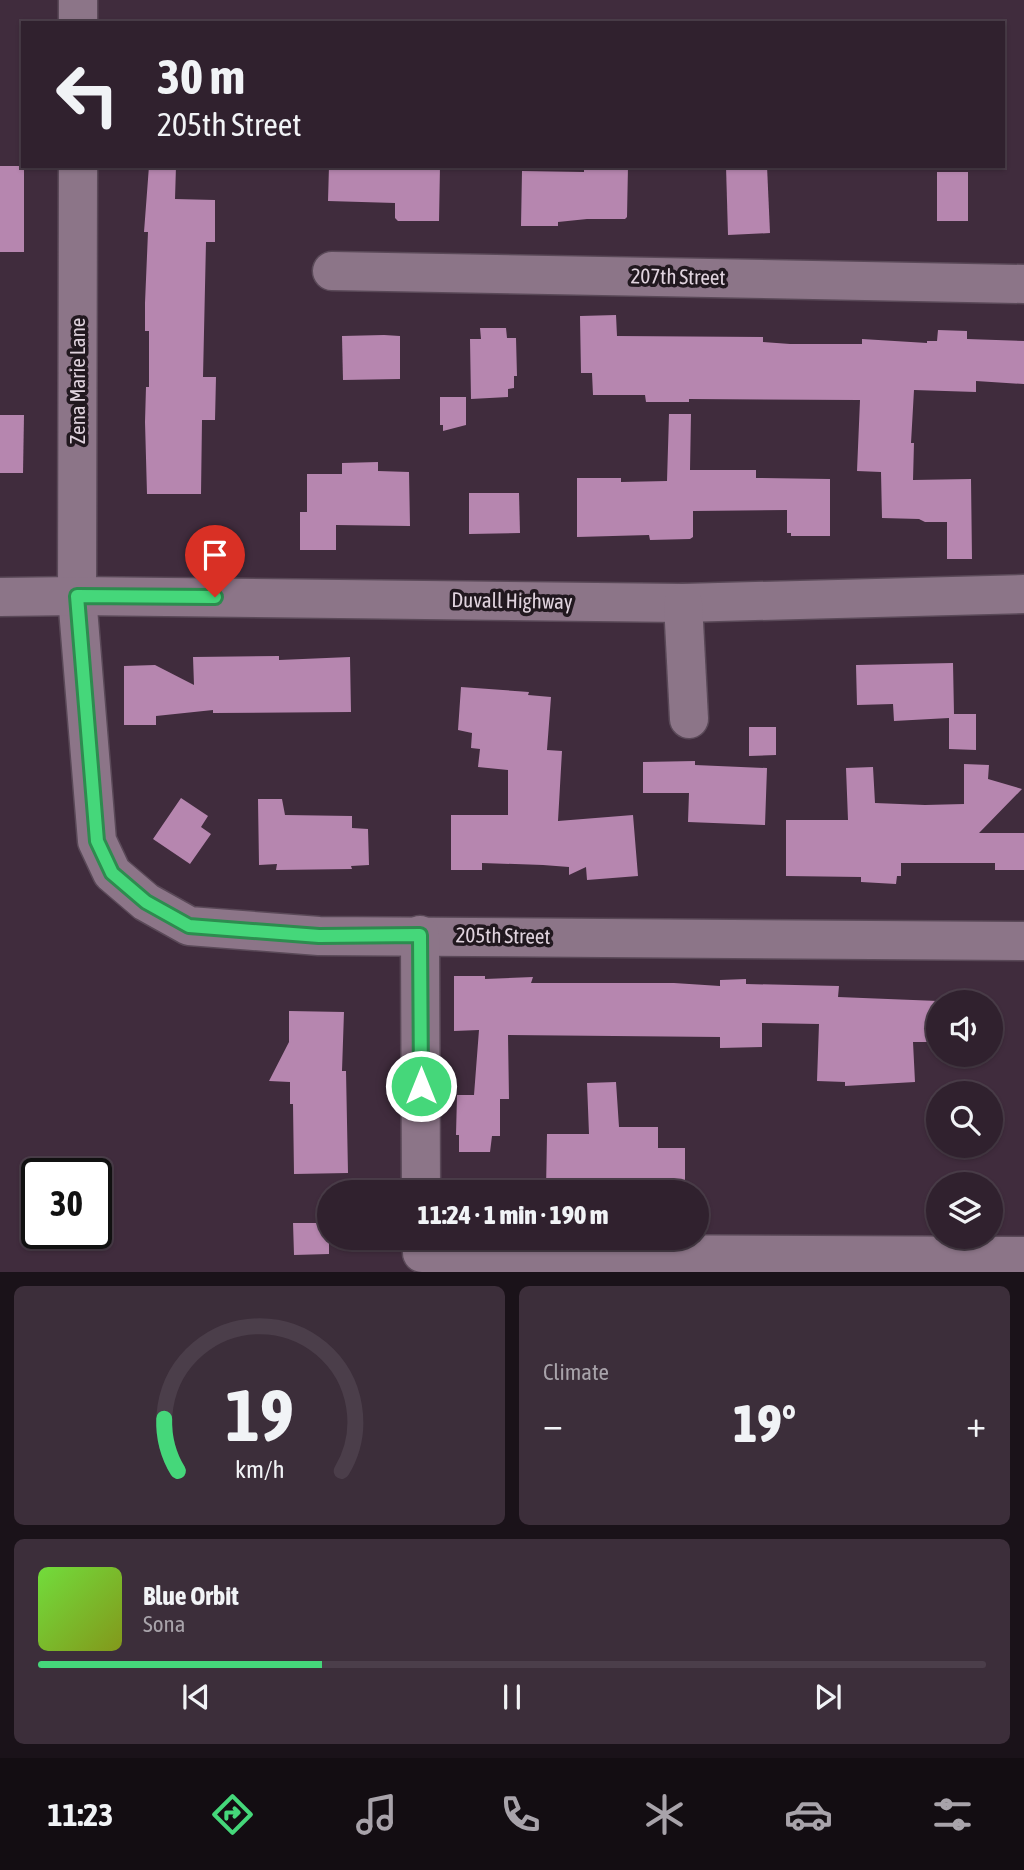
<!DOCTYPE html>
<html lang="en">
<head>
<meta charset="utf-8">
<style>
	body { margin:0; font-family:"Asap Condensed",sans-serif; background:#3c2e3a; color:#f1f3f6; height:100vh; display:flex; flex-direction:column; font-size:26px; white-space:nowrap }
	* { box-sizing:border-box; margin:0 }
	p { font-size:23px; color:#a8a3aa }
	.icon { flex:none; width:38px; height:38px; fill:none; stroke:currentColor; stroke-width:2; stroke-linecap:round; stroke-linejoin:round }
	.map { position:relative; height:1272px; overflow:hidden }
	.side { display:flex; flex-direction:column; gap:14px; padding:14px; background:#1a1219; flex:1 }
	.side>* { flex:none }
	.hud { position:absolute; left:21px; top:21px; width:984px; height:147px; border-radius:0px; box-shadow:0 2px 5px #0004,0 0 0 2px #4b3e4a; background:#30212e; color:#f1f3f6; overflow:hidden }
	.fabs { position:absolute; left:926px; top:990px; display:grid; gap:14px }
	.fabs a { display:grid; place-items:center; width:77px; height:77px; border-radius:50%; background:#30212e; box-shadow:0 2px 5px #0004,0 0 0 2px #4b3e4a; font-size:35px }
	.speed { position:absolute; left:21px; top:1158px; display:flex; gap:14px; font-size:35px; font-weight:700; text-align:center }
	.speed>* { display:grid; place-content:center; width:91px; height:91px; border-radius:50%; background:#30212e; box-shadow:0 2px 5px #0004,0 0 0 2px #4b3e4a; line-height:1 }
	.speed .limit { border:4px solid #111; border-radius:10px; background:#fff; color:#111 }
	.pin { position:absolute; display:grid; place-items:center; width:60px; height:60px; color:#fff; margin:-72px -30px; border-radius:50% 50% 50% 0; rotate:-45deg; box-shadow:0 0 7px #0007 }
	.pin .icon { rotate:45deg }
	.me { position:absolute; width:77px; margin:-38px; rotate:0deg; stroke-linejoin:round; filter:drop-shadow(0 0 5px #0008) }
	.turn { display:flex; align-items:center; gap:24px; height:147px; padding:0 21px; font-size:32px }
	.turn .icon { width:91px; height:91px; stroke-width:2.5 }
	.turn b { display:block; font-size:49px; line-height:60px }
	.big { font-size:52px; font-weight:800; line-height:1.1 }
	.side .tile { flex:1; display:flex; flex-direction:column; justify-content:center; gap:10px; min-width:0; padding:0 24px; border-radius:10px; background:#3c2e3a }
	.side .dial { align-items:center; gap:0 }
	.dial svg { height:182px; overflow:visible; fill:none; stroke:#4b3e4a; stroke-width:7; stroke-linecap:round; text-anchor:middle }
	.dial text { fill:#f1f3f6; stroke:none }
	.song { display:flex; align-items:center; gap:21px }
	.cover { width:84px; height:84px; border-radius:10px; background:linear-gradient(135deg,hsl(100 70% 55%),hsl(70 70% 35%)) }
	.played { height:7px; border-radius:4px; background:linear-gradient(90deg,#45d77a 30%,#4b3e4a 30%) }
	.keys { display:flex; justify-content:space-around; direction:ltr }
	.heat { display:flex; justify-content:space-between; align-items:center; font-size:38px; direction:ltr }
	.side .tiles { flex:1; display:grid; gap:14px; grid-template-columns:1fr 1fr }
	.tile:last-child { grid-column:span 2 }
	.trip { position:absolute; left:317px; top:1180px; width:392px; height:70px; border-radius:35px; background:#30212e; box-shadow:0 2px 5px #0004,0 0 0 2px #4b3e4a; font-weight:800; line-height:70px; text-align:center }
	.menu { display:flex; height:112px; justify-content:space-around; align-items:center; background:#130d12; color:#a8a3aa }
	.menu .icon { width:49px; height:49px }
	.menu .current { color:#45d77a }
	.menu b { font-size:32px; color:#f1f3f6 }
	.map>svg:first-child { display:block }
</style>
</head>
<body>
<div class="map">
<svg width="1024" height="1272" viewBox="0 0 1024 1272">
	<rect width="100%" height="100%" fill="#402c3d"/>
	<g fill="#b686af">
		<rect x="0" y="166" width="24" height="86"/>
		<path d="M149 166H176L175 199 215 200V242H206L203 377H216L215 420H202L201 494H147L145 422 146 387H149V331H145V303L148 232H144Z"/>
		<path d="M329 166H440L439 221H398L395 218V203L328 201Z"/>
		<path d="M584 166H628L627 217 625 219H587L558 222V226H521L522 171 584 172Z"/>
		<path d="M726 166H767L770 233 728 235Z"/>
		<rect x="937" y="172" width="31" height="49"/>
		<path d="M616 315 617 336 763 337V342L790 344H862V339L927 343V341H937L938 330 967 331V339L1024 341V384L976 381V392L914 390 911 443H914L913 480 971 479 972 559H947V522H925L919 519 882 518 881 472 857 471 860 400 689 399V402H646L645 395H593L592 373H581L580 316Z"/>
		<path d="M480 328H506L507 338H516L517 376H514V388L508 389V397L471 399 470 339H481Z"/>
		<path d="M384 335 400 336V379L343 380 342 336Z"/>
		<path d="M440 397H466V425L443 431V425H440Z"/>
		<path d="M669 414H691L690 470H756V478L830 479V536H791V533H787V510L693 511V537L690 539 650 540 649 535 577 537V478H621V482L667 481Z"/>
		<path d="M0 415H24L23 473H0Z"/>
		<path d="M378 462V471L409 472 410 526 336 525V550H300V512H307V474H342V463Z"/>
		<path d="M469 493H519L520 533 469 534Z"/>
		<path d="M279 656V660L350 657 351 712 213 713V710L156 716V725H124V666L155 665 194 685 193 657Z"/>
		<path d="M953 663 954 714H976V750L949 749V718L894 721 893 704 857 705 856 665Z"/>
		<path d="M461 687 529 692 528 695 551 697 547 750 562 751 558 821 633 815 638 876 587 880 586 867 569 875V867L543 865 482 863V870H451V815H508V770L478 767 480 749 471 748 472 733 458 730Z"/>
		<path d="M749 727H776V755L749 756Z"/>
		<path d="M695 761V765L767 768 765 825 688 822 689 793H643V762Z"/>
		<path d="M964 764 989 765 988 779 1022 789 979 833H1024V870H995V863H901V876H897L896 884 861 882V877L786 876V820H848L846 768 873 767 875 803 925 805 964 804Z"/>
		<path d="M181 798 208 816 201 827 211 834 190 864 153 839Z"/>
		<path d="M258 799H282L285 815 352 816V828L368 829 369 865 351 866 352 869 276 870 277 864 259 865Z"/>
		<path d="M454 976H485V979L533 977 531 983H674L720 986V980L746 979V984L839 986 838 997 938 1001V1042H913L915 1082 845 1086V1082L817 1081 819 1024 762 1023V1047L720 1048V1037L508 1035 509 1099H500V1136H492L490 1152H459V1135H456L457 1095H474L479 1030 454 1031Z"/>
		<path d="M289 1011 344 1012 342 1071H346L348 1173 294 1174 293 1104H290V1082L269 1081 289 1042Z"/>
		<path d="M616 1082 619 1127H658V1148H685V1184H581V1190H546L547 1134H589L587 1083Z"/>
		<path d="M293 1223H329V1254L294 1255Z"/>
	</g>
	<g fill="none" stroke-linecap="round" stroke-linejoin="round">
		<defs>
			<g id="minor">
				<path d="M78 23V0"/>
				<path d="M78 166 77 596 97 841 112 873 146 902 189 926 319 936 1024 941"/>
				<path d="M332 271 1024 284"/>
				<path d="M0 597 77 596 683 603 1024 594"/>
				<path d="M683 603 689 719"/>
				<path d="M420 935 421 1192"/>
				<path d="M422 1237V1253L1024 1256"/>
			</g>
		</defs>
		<use href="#minor" stroke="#5a4958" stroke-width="41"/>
		<use href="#minor" stroke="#8c7588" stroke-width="38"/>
	</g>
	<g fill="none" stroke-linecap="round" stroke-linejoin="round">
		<defs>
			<path id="route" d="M215 597 77 596 97 841 112 873 146 902 189 926 319 936 420 935 421 1086"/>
		</defs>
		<use href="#route" stroke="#2d8c4f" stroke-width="18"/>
		<use href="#route" stroke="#45d77a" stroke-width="12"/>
	</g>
	<g text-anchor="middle" stroke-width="7" stroke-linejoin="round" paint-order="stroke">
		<g font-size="21" fill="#e0d3de" stroke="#21181f">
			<text transform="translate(678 277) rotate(1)" y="7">207th Street</text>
			<text transform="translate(78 381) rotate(-90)" y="7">Zena Marie Lane</text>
			<text transform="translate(512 601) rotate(1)" y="7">Duvall Highway</text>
			<text transform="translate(503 936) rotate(1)" y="7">205th Street</text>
		</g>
	</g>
</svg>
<div class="fabs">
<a><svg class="icon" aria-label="sound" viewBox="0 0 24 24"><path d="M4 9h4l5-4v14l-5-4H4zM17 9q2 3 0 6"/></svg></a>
<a><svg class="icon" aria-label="search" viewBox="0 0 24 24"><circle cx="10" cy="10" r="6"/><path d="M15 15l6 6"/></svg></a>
<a><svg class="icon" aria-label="layers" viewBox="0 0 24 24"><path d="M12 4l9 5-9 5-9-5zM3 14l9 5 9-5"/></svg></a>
</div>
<div class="speed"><div class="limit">30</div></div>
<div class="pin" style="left:215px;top:597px;background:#d93025"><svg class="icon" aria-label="arrive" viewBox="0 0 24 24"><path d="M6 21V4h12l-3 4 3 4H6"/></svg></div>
<svg class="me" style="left:421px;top:1086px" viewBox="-20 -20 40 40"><circle r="17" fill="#45d77a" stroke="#fff" stroke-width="3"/><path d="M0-11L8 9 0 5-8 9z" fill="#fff"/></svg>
<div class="trip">11:24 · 1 min · 190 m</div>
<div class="hud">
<div class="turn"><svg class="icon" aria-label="left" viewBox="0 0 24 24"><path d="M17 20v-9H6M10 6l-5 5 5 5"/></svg><div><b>30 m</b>205th Street</div></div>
</div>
</div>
<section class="side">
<div class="tiles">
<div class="tile dial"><svg viewBox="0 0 100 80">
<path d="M14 69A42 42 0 1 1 86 69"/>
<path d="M14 69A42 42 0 0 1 8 46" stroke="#45d77a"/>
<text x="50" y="56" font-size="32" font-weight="700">19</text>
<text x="50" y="72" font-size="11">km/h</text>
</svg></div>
<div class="tile"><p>Climate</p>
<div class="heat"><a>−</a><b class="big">19°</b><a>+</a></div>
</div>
<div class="tile">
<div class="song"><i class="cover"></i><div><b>Blue Orbit</b><p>Sona</p></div></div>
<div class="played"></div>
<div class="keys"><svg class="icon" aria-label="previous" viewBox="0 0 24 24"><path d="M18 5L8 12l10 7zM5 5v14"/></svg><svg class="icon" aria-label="pause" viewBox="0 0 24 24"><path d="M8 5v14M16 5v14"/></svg><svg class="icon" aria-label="next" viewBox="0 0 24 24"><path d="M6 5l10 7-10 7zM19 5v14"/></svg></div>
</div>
</div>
</section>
<nav class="menu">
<b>11:23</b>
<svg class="icon current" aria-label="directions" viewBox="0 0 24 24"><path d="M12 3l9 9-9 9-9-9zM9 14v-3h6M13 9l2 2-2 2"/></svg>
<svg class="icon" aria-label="music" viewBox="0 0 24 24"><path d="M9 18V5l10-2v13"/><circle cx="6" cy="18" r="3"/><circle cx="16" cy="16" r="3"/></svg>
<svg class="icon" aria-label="phone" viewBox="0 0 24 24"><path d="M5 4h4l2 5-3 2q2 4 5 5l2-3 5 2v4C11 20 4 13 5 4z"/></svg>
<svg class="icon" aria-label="climate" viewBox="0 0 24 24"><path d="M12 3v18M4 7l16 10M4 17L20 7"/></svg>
<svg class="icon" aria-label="car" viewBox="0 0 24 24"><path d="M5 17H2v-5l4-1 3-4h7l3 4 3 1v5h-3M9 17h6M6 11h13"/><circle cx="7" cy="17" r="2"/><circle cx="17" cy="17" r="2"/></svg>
<svg class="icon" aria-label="filters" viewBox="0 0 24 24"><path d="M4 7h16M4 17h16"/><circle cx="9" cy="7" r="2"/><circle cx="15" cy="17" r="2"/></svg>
</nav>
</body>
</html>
